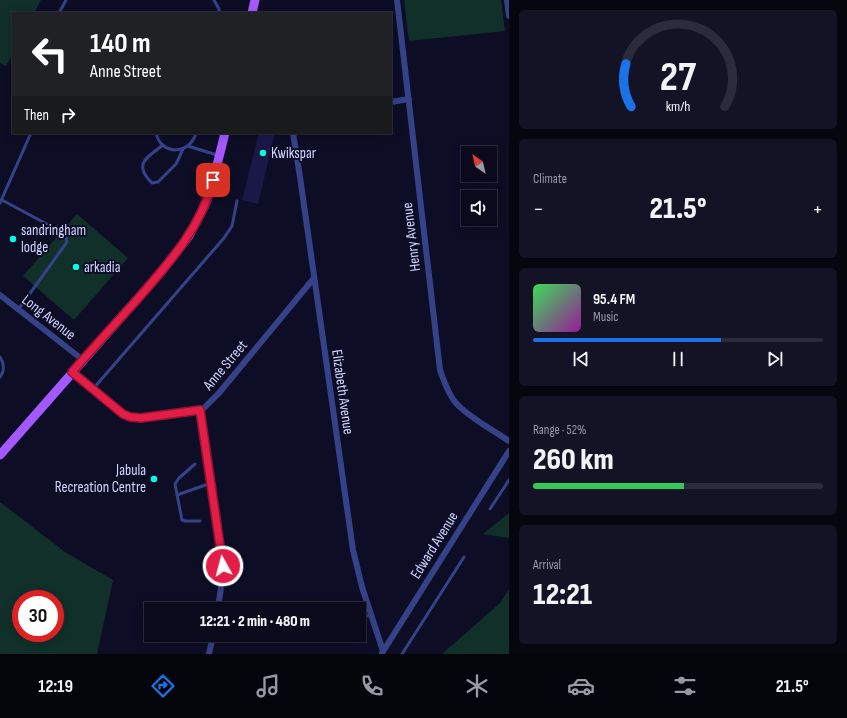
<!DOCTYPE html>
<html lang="en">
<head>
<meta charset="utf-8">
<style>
	body { margin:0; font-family:"Sofia Sans Condensed",sans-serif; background:#131325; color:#f1f3f6; height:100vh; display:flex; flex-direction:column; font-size:15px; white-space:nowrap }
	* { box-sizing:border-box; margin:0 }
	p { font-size:13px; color:#999aa3 }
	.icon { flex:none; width:22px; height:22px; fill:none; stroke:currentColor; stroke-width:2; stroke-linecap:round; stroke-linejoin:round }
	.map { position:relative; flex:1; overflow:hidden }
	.panel { display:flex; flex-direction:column; gap:10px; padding:10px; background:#06060f; width:338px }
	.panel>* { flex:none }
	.top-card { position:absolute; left:12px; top:12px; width:380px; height:122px; border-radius:0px; box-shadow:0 2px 10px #0003,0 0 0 1px #2a2b3b; background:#202124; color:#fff; overflow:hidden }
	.needle { width:26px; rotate:326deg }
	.tools { position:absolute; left:461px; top:146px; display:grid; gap:8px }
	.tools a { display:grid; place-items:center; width:36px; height:36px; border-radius:0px; background:#0a0a1c; box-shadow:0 2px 10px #0003,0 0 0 1px #2a2b3b; font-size:20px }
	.speed { position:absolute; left:12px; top:590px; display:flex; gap:8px; font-size:20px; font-weight:700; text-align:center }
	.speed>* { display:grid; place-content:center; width:52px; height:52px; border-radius:50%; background:#0a0a1c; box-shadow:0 2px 10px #0003,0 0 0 1px #2a2b3b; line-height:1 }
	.speed .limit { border:6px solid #d22; background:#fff; color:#111 }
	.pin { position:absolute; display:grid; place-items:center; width:34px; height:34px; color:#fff; margin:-17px; border-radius:8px; box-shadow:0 2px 6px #0006 }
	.me { position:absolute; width:44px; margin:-22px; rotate:353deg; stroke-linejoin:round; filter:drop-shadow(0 0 3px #0008) }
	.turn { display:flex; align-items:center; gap:14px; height:84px; padding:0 12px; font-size:18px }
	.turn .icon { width:52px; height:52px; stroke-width:2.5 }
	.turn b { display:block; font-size:28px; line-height:34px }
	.then { display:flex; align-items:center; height:38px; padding:0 12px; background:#0003; gap:8px; font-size:15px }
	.big { font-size:30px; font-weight:800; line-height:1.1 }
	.panel .widget { flex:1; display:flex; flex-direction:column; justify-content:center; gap:6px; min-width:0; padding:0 14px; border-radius:6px; background:#131325 }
	.panel .dial { align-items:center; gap:0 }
	.dial svg { height:104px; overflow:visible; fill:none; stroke:#2a2b3b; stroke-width:7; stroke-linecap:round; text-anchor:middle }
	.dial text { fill:#f1f3f6; stroke:none }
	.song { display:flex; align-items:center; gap:12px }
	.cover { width:48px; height:48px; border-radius:6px; background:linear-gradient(135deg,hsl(130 70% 55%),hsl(300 70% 35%)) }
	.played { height:4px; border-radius:2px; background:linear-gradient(90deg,#1a73e8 65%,#2a2b3b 65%) }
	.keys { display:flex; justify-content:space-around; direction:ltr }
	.heat { display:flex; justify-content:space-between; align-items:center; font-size:22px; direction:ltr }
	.charge { height:6px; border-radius:3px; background:linear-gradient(90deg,#34c759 52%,#2a2b3b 0) }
	.trip { position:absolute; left:144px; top:602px; width:222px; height:40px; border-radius:0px; background:#0a0a1c; box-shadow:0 2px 10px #0003,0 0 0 1px #2a2b3b; font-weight:800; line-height:40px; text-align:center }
	.dock { display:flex; height:64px; justify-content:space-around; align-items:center; background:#04040b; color:#999aa3 }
	.dock .icon { width:28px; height:28px }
	.dock .on { color:#1a73e8 }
	.dock b { font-size:18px; color:#f1f3f6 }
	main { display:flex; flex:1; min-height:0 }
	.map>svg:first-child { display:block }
</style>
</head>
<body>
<main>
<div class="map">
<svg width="509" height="654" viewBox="0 0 509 654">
	<rect width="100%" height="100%" fill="#0d0e26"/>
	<g fill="#103029" fill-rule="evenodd">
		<path d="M0 0H41L34 13H13V53L6 66 0 63Z"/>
		<path d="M404 0H501L505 31 409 41Z"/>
		<path d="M77 214 128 258 74 320 23 276Z"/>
		<path d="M0 502 65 552 113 580 97 654H0ZM21 599H55V633H21Z"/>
		<path d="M509 513V538L483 534Z"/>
		<path d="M509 589V654H442L500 603Z"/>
	</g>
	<path fill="#191848" d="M259 133H275L258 204 242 200Z"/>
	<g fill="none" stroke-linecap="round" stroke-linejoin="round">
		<g stroke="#364287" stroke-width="3">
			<path d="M214 0 219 9V13"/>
			<path d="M59 13 66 0"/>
			<path d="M156 133C161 156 190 155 196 133"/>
			<path d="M163 145C146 158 133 164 152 183L158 182 176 164 183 149"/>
			<path d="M188 146 217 155"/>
			<path d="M2 200 56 229 65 234 67 242 18 310"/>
			<path d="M0 203 31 133"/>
			<path d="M0 357C4 363 5 371 0 377"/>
			<path d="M93 389 224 238 232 226 237 201"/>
			<path d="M195 464 179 478 175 484 182 520 185 521H200"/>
			<path d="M177 495 211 483"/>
			<path d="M490 509 509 480"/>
			<path d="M326 604 330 609"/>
			<path d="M359 615 371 616"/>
			<path d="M402 654 464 557"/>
		</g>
		<g stroke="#364287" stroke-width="6">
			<path d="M397 0 440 370C444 381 448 394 456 403 468 417 493 430 509 441"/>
			<path d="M507 0 509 16"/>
			<path d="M391 102 409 99"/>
			<path d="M293 133 300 177 353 550 362 587 383 651"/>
			<path d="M0 295 83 360"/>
			<path d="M72 372 123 414 130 417 137 418 192 412 204 408 219 393 314 278"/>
			<path d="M201 410 222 556 223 573 218 609"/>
			<path d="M382 653 509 451"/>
			<path d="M209 654 213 635"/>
		</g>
		<g stroke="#a359ff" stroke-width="9">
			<path d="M252 13 255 0"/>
			<path d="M0 455 161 272 189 236 204 207 210 193 225 133"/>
		</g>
	</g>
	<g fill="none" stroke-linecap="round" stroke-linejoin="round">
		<defs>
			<path id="route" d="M213 180C201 229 167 265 135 302 114 325 93 348 72 372L123 414 130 417 141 418 200 410 223 566"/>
		</defs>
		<use href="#route" stroke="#92132f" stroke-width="10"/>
		<use href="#route" stroke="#e11d48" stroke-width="7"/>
	</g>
	<g fill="#00fde8" stroke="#0d0e26" stroke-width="1.5">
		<circle cx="263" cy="153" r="4"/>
		<circle cx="13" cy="239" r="4"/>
		<circle cx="76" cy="267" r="4"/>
		<circle cx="154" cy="479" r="4"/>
	</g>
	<g text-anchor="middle" stroke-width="4" stroke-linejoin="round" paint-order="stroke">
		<g font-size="15" fill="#d2d5ff" stroke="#0d0e26" text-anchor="start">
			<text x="271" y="158">Kwikspar</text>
			<text x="21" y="235">sandringham<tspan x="21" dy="17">lodge</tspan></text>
			<text x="84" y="272">arkadia</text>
			<text x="146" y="475" text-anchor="end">Jabula<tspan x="146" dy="17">Recreation Centre</tspan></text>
		</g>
		<g font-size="15" fill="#d2d5ff" stroke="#0d0e26">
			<text transform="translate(411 237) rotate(-97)" y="5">Henry Avenue</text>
			<text transform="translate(49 317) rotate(38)" y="5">Long Avenue</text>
			<text transform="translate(225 365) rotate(-50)" y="5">Anne Street</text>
			<text transform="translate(343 392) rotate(82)" y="5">Elizabeth Avenue</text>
			<text transform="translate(434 545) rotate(-58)" y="5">Edward Avenue</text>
		</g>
	</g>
</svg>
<div class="tools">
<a><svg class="needle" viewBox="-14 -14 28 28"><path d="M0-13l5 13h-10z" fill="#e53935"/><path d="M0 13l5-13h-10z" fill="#999aa3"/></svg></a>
<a><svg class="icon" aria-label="sound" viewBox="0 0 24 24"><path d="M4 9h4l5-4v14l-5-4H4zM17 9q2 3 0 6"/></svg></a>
</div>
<div class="speed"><div class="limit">30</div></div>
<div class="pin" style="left:213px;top:180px;background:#d93025"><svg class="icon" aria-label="arrive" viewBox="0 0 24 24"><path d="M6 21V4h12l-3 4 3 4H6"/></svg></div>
<svg class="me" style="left:223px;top:566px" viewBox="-20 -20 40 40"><circle r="17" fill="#e11d48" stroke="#fff" stroke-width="3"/><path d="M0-11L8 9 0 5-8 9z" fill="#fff"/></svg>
<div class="trip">12:21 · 2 min · 480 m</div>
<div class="top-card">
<div class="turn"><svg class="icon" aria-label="left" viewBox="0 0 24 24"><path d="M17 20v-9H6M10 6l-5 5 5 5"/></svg><div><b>140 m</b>Anne Street</div></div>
<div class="then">Then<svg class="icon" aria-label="right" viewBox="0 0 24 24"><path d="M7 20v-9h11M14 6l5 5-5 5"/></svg></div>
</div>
</div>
<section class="panel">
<div class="widget dial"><svg viewBox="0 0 100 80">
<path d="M14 69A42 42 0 1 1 86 69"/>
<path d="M14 69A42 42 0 0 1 10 36" stroke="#1a73e8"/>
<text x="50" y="56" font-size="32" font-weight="700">27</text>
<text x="50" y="72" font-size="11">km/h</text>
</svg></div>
<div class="widget"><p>Climate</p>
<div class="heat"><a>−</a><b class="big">21.5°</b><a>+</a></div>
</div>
<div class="widget">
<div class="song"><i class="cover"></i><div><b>95.4 FM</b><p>Music</p></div></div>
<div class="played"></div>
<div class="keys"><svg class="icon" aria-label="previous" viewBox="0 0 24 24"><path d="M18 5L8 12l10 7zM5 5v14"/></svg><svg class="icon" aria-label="pause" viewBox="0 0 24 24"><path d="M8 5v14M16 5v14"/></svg><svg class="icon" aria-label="next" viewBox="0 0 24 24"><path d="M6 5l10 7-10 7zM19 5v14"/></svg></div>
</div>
<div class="widget"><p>Range · 52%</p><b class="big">260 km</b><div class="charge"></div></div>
<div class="widget"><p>Arrival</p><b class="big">12:21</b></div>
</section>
</main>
<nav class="dock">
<b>12:19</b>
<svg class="icon on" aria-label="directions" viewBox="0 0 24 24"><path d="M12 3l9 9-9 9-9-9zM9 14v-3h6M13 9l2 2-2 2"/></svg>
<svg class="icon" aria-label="music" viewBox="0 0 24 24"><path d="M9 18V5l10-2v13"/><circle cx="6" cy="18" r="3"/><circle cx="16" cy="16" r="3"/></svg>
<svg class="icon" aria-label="phone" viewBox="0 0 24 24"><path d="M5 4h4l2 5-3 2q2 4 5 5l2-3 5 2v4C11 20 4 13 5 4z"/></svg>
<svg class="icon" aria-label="climate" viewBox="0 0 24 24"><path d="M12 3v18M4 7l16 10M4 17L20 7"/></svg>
<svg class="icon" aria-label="car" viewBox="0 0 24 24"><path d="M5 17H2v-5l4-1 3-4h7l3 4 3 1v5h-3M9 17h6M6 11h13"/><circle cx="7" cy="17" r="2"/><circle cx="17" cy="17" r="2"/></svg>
<svg class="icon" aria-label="filters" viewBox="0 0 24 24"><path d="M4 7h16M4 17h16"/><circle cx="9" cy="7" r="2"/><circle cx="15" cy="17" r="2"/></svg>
<b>21.5°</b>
</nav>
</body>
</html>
